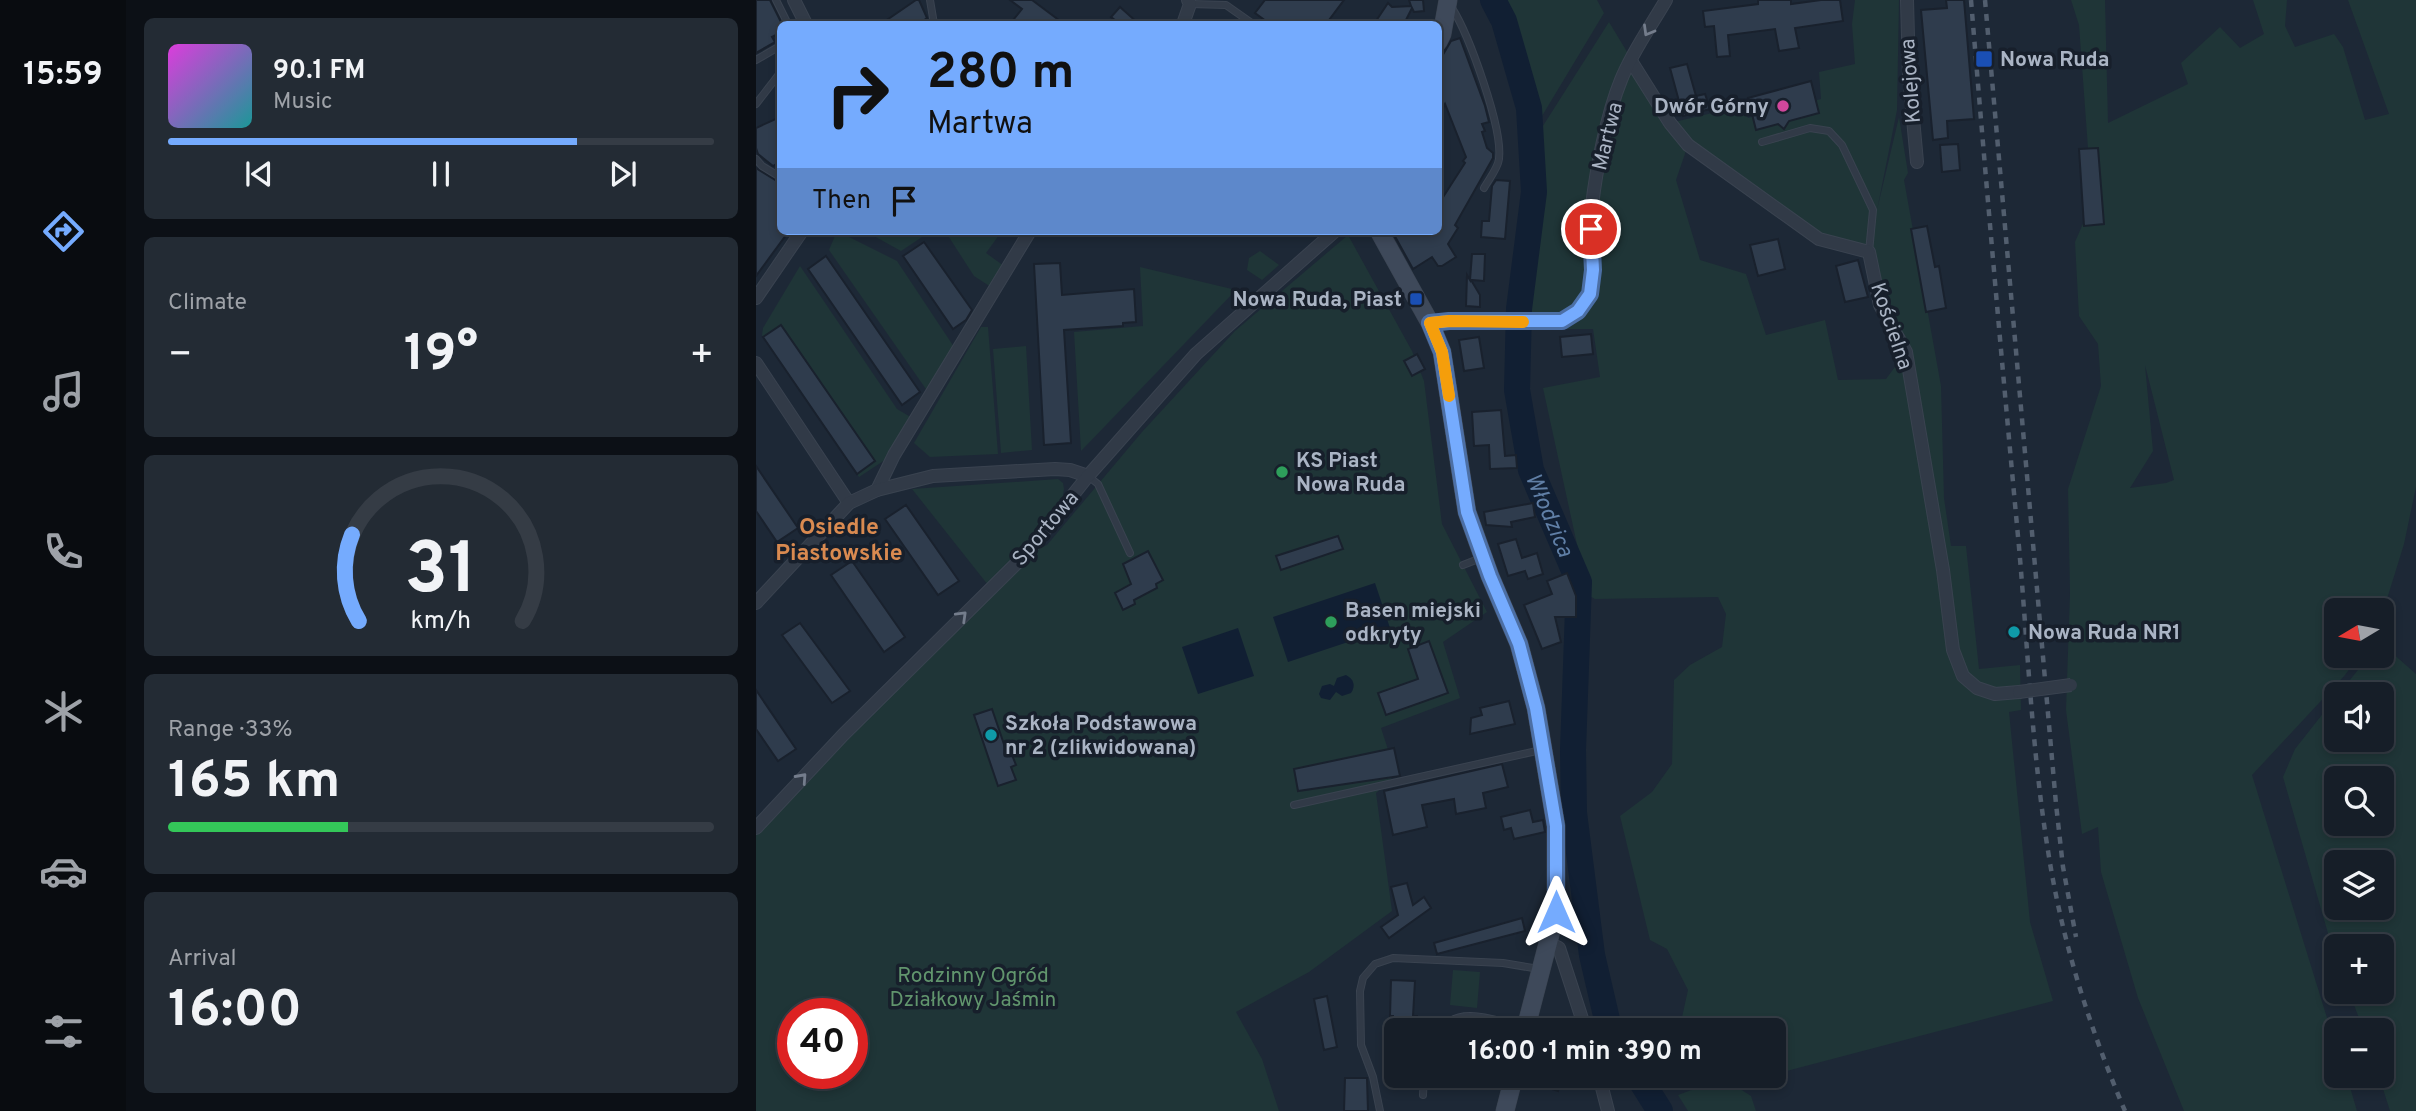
<!DOCTYPE html>
<html lang="en">
<head>
<meta charset="utf-8">
<style>
	body { margin:0; font-family:Overpass,sans-serif; background:#232b34; color:#f1f3f6; height:100vh; display:flex; flex-direction:column; font-size:26px; white-space:nowrap }
	* { box-sizing:border-box; margin:0 }
	p { font-size:23px; color:#9ea2a8 }
	.icon { flex:none; width:38px; height:38px; fill:none; stroke:currentColor; stroke-width:2; stroke-linecap:round; stroke-linejoin:round }
	.map { position:relative; flex:1; overflow:hidden }
	.sheet { display:flex; flex-direction:column; gap:18px; padding:18px; background:#0c1016; width:630px }
	.sheet>* { flex:none }
	.banner { position:absolute; left:21px; top:21px; width:665px; height:214px; border-radius:10px; box-shadow:0 4px 10px #0003,0 0 0 2px #353c45; background:#75abfe; color:#111; overflow:hidden }
	.needle { width:46px; rotate:260deg }
	.buttons { position:absolute; left:1568px; top:598px; display:grid; gap:14px }
	.buttons a { display:grid; place-items:center; width:70px; height:70px; border-radius:10px; background:#161e28; box-shadow:0 4px 10px #0003,0 0 0 2px #353c45; font-size:35px }
	.speed { position:absolute; left:21px; top:998px; display:flex; gap:14px; font-size:35px; font-weight:700; text-align:center }
	.speed>* { display:grid; place-content:center; width:91px; height:91px; border-radius:50%; background:#161e28; box-shadow:0 4px 10px #0003,0 0 0 2px #353c45; line-height:1 }
	.speed .limit { border:10px solid #d22; background:#fff; color:#111 }
	.pin { position:absolute; display:grid; place-items:center; width:60px; height:60px; color:#fff; margin:-30px; border:4px solid #fff; border-radius:50%; box-shadow:0 2px 7px #0007 }
	.me { position:absolute; width:77px; margin:-38px; rotate:0deg; stroke-linejoin:round; filter:drop-shadow(0 0 5px #0008) }
	.turn { display:flex; align-items:center; gap:24px; height:147px; padding:0 35px; font-size:32px }
	.turn .icon { width:91px; height:91px; stroke-width:2.5 }
	.turn b { display:block; font-size:49px; line-height:60px }
	.then { display:flex; align-items:center; height:66px; padding:0 35px; background:#0003; gap:14px; font-size:26px }
	.big { font-size:52px; font-weight:700; line-height:1.1 }
	.sheet .widget { flex:1; display:flex; flex-direction:column; justify-content:center; gap:10px; min-width:0; padding:0 24px; border-radius:10px; background:#232b34 }
	.sheet .dial { align-items:center; gap:0 }
	.dial svg { height:182px; overflow:visible; fill:none; stroke:#353c45; stroke-width:7; stroke-linecap:round; text-anchor:middle }
	.dial text { fill:#f1f3f6; stroke:none }
	.song { display:flex; align-items:center; gap:21px }
	.cover { width:84px; height:84px; border-radius:10px; background:linear-gradient(135deg,hsl(300 70% 55%),hsl(180 70% 35%)) }
	.played { height:7px; border-radius:4px; background:linear-gradient(90deg,#75abfe 75%,#353c45 75%) }
	.keys { display:flex; justify-content:space-around; direction:ltr }
	.heat { display:flex; justify-content:space-between; align-items:center; font-size:38px; direction:ltr }
	.charge { height:10px; border-radius:5px; background:linear-gradient(90deg,#34c759 33%,#353c45 0) }
	.trip { position:absolute; left:628px; top:1018px; width:402px; height:70px; border-radius:10px; background:#161e28; box-shadow:0 4px 10px #0003,0 0 0 2px #353c45; font-weight:700; line-height:70px; text-align:center }
	main { display:flex; flex:1; min-height:0 }
	.tabs { display:flex; flex-direction:column; width:126px; justify-content:space-around; align-items:center; background:#090c10; color:#9ea2a8 }
	.tabs .icon { width:49px; height:49px }
	.tabs .active { color:#75abfe }
	.tabs b { font-size:32px; color:#f1f3f6 }
	.map>svg:first-child { display:block }
</style>
</head>
<body>
<main>
<nav class="tabs">
<b>15:59</b>
<svg class="icon active" aria-label="directions" viewBox="0 0 24 24"><path d="M12 3l9 9-9 9-9-9zM9 14v-3h6M13 9l2 2-2 2"/></svg>
<svg class="icon" aria-label="music" viewBox="0 0 24 24"><path d="M9 18V5l10-2v13"/><circle cx="6" cy="18" r="3"/><circle cx="16" cy="16" r="3"/></svg>
<svg class="icon" aria-label="phone" viewBox="0 0 24 24"><path d="M5 4h4l2 5-3 2q2 4 5 5l2-3 5 2v4C11 20 4 13 5 4z"/></svg>
<svg class="icon" aria-label="climate" viewBox="0 0 24 24"><path d="M12 3v18M4 7l16 10M4 17L20 7"/></svg>
<svg class="icon" aria-label="car" viewBox="0 0 24 24"><path d="M5 17H2v-5l4-1 3-4h7l3 4 3 1v5h-3M9 17h6M6 11h13"/><circle cx="7" cy="17" r="2"/><circle cx="17" cy="17" r="2"/></svg>
<svg class="icon" aria-label="filters" viewBox="0 0 24 24"><path d="M4 7h16M4 17h16"/><circle cx="9" cy="7" r="2"/><circle cx="15" cy="17" r="2"/></svg>
</nav>
<section class="sheet">
<div class="widget">
<div class="song"><i class="cover"></i><div><b>90.1 FM</b><p>Music</p></div></div>
<div class="played"></div>
<div class="keys"><svg class="icon" aria-label="previous" viewBox="0 0 24 24"><path d="M18 5L8 12l10 7zM5 5v14"/></svg><svg class="icon" aria-label="pause" viewBox="0 0 24 24"><path d="M8 5v14M16 5v14"/></svg><svg class="icon" aria-label="next" viewBox="0 0 24 24"><path d="M6 5l10 7-10 7zM19 5v14"/></svg></div>
</div>
<div class="widget"><p>Climate</p>
<div class="heat"><a>−</a><b class="big">19°</b><a>+</a></div>
</div>
<div class="widget dial"><svg viewBox="0 0 100 80">
<path d="M14 69A42 42 0 1 1 86 69"/>
<path d="M14 69A42 42 0 0 1 11 31" stroke="#75abfe"/>
<text x="50" y="56" font-size="32" font-weight="700">31</text>
<text x="50" y="72" font-size="11">km/h</text>
</svg></div>
<div class="widget"><p>Range · 33%</p><b class="big">165 km</b><div class="charge"></div></div>
<div class="widget"><p>Arrival</p><b class="big">16:00</b></div>
</section>
<div class="map">
<svg width="1660" height="1111" viewBox="0 0 1660 1111">
	<rect width="100%" height="100%" fill="#1d2836"/>
	<g fill="#1f3537" fill-rule="evenodd">
		<path d="M737 0H841L848 13 783 121 785 129 853 22 914 123 986 106 992 118 1065 99 1063 72 1099 64 1096 24 1099 0H1143L1141 110 1121 210 1143 117 1152 173 1148 180 1185 386 1188 498 1195 546H1210L1223 669 1264 665 1265 710 1253 712 1274 922 1297 1001 1019 1074 1018 1031H923L932 990 911 949 894 940 864 816 896 792 916 764 918 680 934 665 966 647 970 614 962 597 839 599 832 595 787 388 844 377 837 329H765L763 309C768 271 777 231 778 192 780 133 766 52 737 0ZM932 145 1063 239 1113 252 1124 305 1150 352 1130 379 1082 380 1069 320 1010 335 990 274 944 260 920 180Z"/>
		<path d="M1315 0H1349L1352 123 1432 84 1425 63 1464 27 1484 48 1508 34 1497 0H1531L1529 26 1539 47 1578 34 1587 47 1609 120 1633 114 1592 0H1660V487L1648 544 1626 615V611H1580V656H1603L1589 675 1496 775 1580 1047V1052L1568 1059 1580 1070V1076H1585L1594 1087 1601 1111H1428L1382 998 1345 872 1342 827 1326 834 1310 710 1314 594 1312 489 1345 386 1342 344 1323 316 1319 242 1336 203 1323 25ZM1389 365 1418 480 1410 483 1374 488 1397 451Z"/>
		<path d="M81 231 141 261 198 347 172 392 73 250Z"/>
		<path d="M109 231H175L145 251Z"/>
		<path d="M189 231H246L230 253 248 266 235 287 218 276Z"/>
		<path d="M592 235 656 351 668 381 686 524 731 612 687 642 704 698 625 728 640 774 620 793 636 911 553 972 480 1012 506 1059 523 1111H0V833L270 554 291 545 386 432 479 331ZM37 1013H96V1073H37Z"/>
		<path d="M504 251 523 265 506 280 491 270 493 258Z"/>
		<path d="M44 266 141 409 158 419 135 456 103 477 101 474 119 460 26 325 7 337 6 335 7 328Z"/>
		<path d="M384 267 480 290 325 451 318 332 387 326Z"/>
		<path d="M225 327H232L242 454 174 457 158 443Z"/>
		<path d="M270 346 276 450 245 453 237 349Z"/>
		<path d="M302 479 307 483 308 489 305 508 232 585 156 489Z"/>
		<path d="M1626 644 1660 674V1111H1634L1623 1076H1626V1031H1608L1593 992H1626V947H1580V961L1527 777 1539 749 1580 697V740H1626V695H1582L1613 656H1626ZM1580 779H1626V824H1580ZM1580 863H1626V908H1580Z"/>
		<path d="M697 970 724 972 721 1008 694 1005Z"/>
		<path d="M933 1076H1011L978 1085 995 1096 1000 1111H932L922 1095 938 1089Z"/>
	</g>
	<g fill="#111f33">
		<path d="M619 583 634 628 532 662 517 617Z"/>
		<path d="M482 628 498 676 442 694 426 647Z"/>
		<path d="M590 675C598 679 600 686 595 693L586 696 580 692 574 700 565 698 563 694 566 686 574 684 578 686 581 678Z"/>
	</g>
	<g fill="none" stroke-linecap="round" stroke-linejoin="round">
		<g stroke="#111f33" stroke-width="26">
			<path id="s1" d="M737 0 748 21 773 108 778 192 763 309 761 390 775 470 823 582 817 750 818 813 836 955 852 1024 856 1031"/>
			<path d="M882 1076 904 1111"/>
		</g>
	</g>
	<g fill="#2f3c4d" stroke="#19212d" stroke-width="2">
		<path d="M0 0H14L26 24 24 33 16 37 19 42 0 53Z"/>
		<path d="M160 0H163L171 18 163 24H125Z"/>
		<path d="M254 0H276L308 24H254L266 9Z"/>
		<path d="M509 0H588L570 24H514L499 13Z"/>
		<path d="M653 0H667L668 11 658 12 656 8 648 24H618L632 3 636 7 655 6Z"/>
		<path d="M1002 0H1035V4L1065 0H1084L1087 21 1039 28 1043 48 1023 51 1019 29 972 35 974 56 961 57 958 26 949 27 947 11 1002 4Z"/>
		<path d="M1190 0H1208L1218 119 1191 121 1192 138 1177 140 1165 10 1191 8Z"/>
		<path d="M364 7 383 24H364L355 17Z"/>
		<path d="M704 38 729 106 733 122 726 124 729 131 726 132 731 148 737 153V158L699 225 702 228 692 244 700 257 686 266H682L676 257 657 269 636 231H682V205L709 163 707 161 710 157 689 104 682 118V63L695 41Z"/>
		<path d="M931 64 940 96 949 94 954 109 927 116 914 68Z"/>
		<path d="M1055 81 1063 113 1033 121 1028 129 1022 124 1000 130 992 98Z"/>
		<path d="M24 117V162L17 166 2 154 0 148V128Z"/>
		<path d="M1202 144 1204 170 1186 172 1184 145Z"/>
		<path d="M1342 148 1348 224 1328 226 1323 149Z"/>
		<path d="M0 168 24 183V231H33L0 276Z"/>
		<path d="M740 180 754 181 749 239 725 237 726 221H733L736 186Z"/>
		<path d="M1171 226 1179 267 1183 266 1190 308 1170 312 1155 229Z"/>
		<path d="M1022 239 1029 269 1002 276 994 245Z"/>
		<path d="M168 242 216 310 210 320 197 329 147 256Z"/>
		<path d="M716 254H729L728 281 715 280 724 295V307L710 306 711 275 714 280Z"/>
		<path d="M70 256 164 392 146 405 52 269Z"/>
		<path d="M1102 260 1112 297 1089 302 1080 266Z"/>
		<path d="M304 263 306 295 378 289 380 322 367 323V326L308 330 315 443 288 445 278 264Z"/>
		<path d="M25 325 119 461 101 474 7 337Z"/>
		<path d="M835 334 837 354 806 357 804 337Z"/>
		<path d="M723 337 728 368 708 371 703 340Z"/>
		<path d="M661 354 669 369 656 376 648 361Z"/>
		<path d="M745 410 749 456 760 455 761 468 734 469 733 445 718 446 716 412Z"/>
		<path d="M0 466 42 528 21 542 0 511Z"/>
		<path d="M777 503 779 517 755 522 756 527 730 525 728 512Z"/>
		<path d="M150 505 203 581 182 595 129 519Z"/>
		<path d="M582 536 587 549 525 570 520 556Z"/>
		<path d="M760 539 766 558 781 553 787 574 772 579 769 571 752 576 742 544Z"/>
		<path d="M392 551 407 580 400 584 401 588 378 600 379 604 367 610 359 593 375 584 367 564Z"/>
		<path d="M96 561 149 637 128 652 75 575Z"/>
		<path d="M811 573 820 596V617H799L805 642 786 649 768 605 796 594 791 581Z"/>
		<path d="M44 623 94 691 76 703 26 635Z"/>
		<path d="M673 641 692 693 630 715 622 693 662 679 652 649Z"/>
		<path d="M0 690 40 749 22 761 0 729Z"/>
		<path d="M753 701 759 724 714 734 715 718 726 715 724 708Z"/>
		<path d="M236 709 252 756 256 755 260 765 255 767 260 780 242 786 218 715Z"/>
		<path d="M638 748 644 776 542 791 538 769Z"/>
		<path d="M746 764 752 787 727 793 730 808 700 814 698 799 666 805 671 827 637 835 628 791Z"/>
		<path d="M774 810 777 822 787 820 789 832 758 839 755 828 748 830 745 817Z"/>
		<path d="M651 883 657 905 668 897 675 908 633 938 625 927 642 915 635 887Z"/>
		<path d="M766 918 769 931 681 954 678 943Z"/>
		<path d="M635 980 659 981 657 1016H661L660 1031H636L637 1016H634Z"/>
		<path d="M571 996 581 1047 568 1050 558 999Z"/>
		<path d="M769 1076H806L802 1091 769 1080Z"/>
		<path d="M589 1078H611L612 1111H588Z"/>
	</g>
	<g fill="none" stroke-linecap="round" stroke-linejoin="round">
		<defs>
			<g id="lane">
				<path d="M20 0 32 24"/>
				<path d="M174 0 178 24"/>
				<path d="M434 4 470 5 497 24"/>
				<path d="M696 8C713 35 747 128 743 159 742 168 733 179 728 188"/>
				<path d="M0 60 24 46"/>
				<path d="M0 104 24 73"/>
				<path d="M1006 142 1054 128 1073 131 1086 145 1117 210 1113 252"/>
				<path d="M0 159 6 166 24 177"/>
				<path d="M332 476 342 484 374 553"/>
				<path d="M707 565 725 558"/>
				<path d="M538 805 785 750"/>
				<path d="M686 1031C700 1003 744 1022 768 1027"/>
				<path d="M667 1095 668 1076"/>
				<path d="M624 1111 617 1077 605 1045 604 991 607 978 619 964 637 958 747 963 783 969"/>
			</g>
			<g id="street">
				<path d="M38 0 50 24"/>
				<path d="M1151 0 1153 75 1161 162"/>
				<path d="M427 24 434 4 432 0"/>
				<path d="M875 61 914 123 932 145 1063 239 1113 252 1124 305 1150 352 1187 570 1197 650 1207 676 1221 688 1239 694 1263 692"/>
				<path d="M0 298 46 231"/>
				<path d="M674 323 693 321 793 322C811 321 828 310 834 292 842 265 833 234 836 206 840 170 851 114 865 80 876 52 895 26 910 0"/>
				<path d="M0 363 93 503"/>
				<path d="M121 490 138 455 274 231"/>
				<path d="M0 603 93 503 121 490 177 476 299 469 314 470 332 476"/>
				<path d="M0 828 87 735 270 554 332 476 440 354 579 231"/>
				<path d="M793 943 803 948 830 1031"/>
				<path d="M843 1076 852 1111"/>
			</g>
			<g id="secondary">
				<path d="M682 42 686 34 692 0"/>
				<path d="M623 231 674 323 686 352 711 512 734 576 763 644 780 708 800 826V912L769 1031"/>
				<path d="M749 1111 758 1076"/>
			</g>
		</defs>
		<use href="#lane" stroke="#3a4350" stroke-width="8"/>
		<use href="#street" stroke="#3a4350" stroke-width="14"/>
		<use href="#secondary" stroke="#3a4350" stroke-width="19"/>
		<use href="#lane" stroke="#313a47" stroke-width="6"/>
		<use href="#street" stroke="#313a47" stroke-width="12"/>
		<use href="#secondary" stroke="#3e495a" stroke-width="18"/>
		<g stroke="#525e6e" stroke-width="4.5" stroke-dasharray="7 7" stroke-linecap="butt">
			<path d="M1215 0C1230 182 1246 365 1263 547 1272 650 1276 754 1293 857 1307 944 1334 1029 1369 1111"/>
			<path d="M1229 0 1300 804 1307 867 1320 937"/>
		</g>
		<defs>
			<path id="street-bridge" d="M1263 692 1315 685"/>
		</defs>
		<use href="#street-bridge" stroke="#3a4350" stroke-width="14" stroke-linecap="butt"/>
		<use href="#street-bridge" stroke="#313a47" stroke-width="12"/>
	</g>
	<defs><path id="oneway-chevron" d="M-2-3.5L2.5 0L-2 3.5" fill="none" stroke-width="1.6" stroke-linecap="round" stroke-linejoin="round" transform="scale(1.75)"/></defs>
	<g stroke="#747d8c">
		<use href="#oneway-chevron" transform="translate(892 31) rotate(120)"/>
		<use href="#oneway-chevron" transform="translate(206 616) rotate(-44)"/>
		<use href="#oneway-chevron" transform="translate(46 778) rotate(-48)"/>
	</g>
	<g fill="none" stroke-linecap="round" stroke-linejoin="round">
		<defs>
			<path id="route" d="M800 912V826L780 708 763 644 734 576 711 512 686 352 674 323 693 321H806L822 311 834 294 837 270 835 229"/>
		</defs>
		<use href="#route" stroke="#4c6fa5" stroke-width="18"/>
		<use href="#route" stroke="#75abfe" stroke-width="12"/>
		<path stroke="#f59e0b" stroke-width="12" d="M693 396 686 352 674 323 693 321 767 322"/>
	</g>
	<g fill="#1a4fb4" stroke="#171f2b" stroke-width="2.5">
		<rect x="1219" y="50" width="18" height="18" rx="3.5"/>
		<rect x="653" y="292" width="14" height="14" rx="3.5"/>
	</g>
	<circle fill="#d1479c" stroke="#171f2b" stroke-width="2.5" cx="1027" cy="106" r="7"/>
	<g fill="#2e9e5b" stroke="#171f2b" stroke-width="2.5">
		<circle cx="526" cy="472" r="7"/>
		<circle cx="575" cy="622" r="7"/>
	</g>
	<g fill="#0f9aa8" stroke="#171f2b" stroke-width="2.5">
		<circle cx="1258" cy="632" r="7"/>
		<circle cx="235" cy="735" r="7"/>
	</g>
	<g text-anchor="middle" stroke-width="7" stroke-linejoin="round" paint-order="stroke">
		<g font-size="21" font-weight="bold" fill="#aab4c4" stroke="#171f2b" text-anchor="start">
			<text x="1244" y="66">Nowa Ruda</text>
			<text x="1013" y="113" text-anchor="end">Dwór Górny</text>
			<text x="646" y="306" text-anchor="end">Nowa Ruda, Piast</text>
			<text x="540" y="467">KS Piast<tspan x="540" dy="24">Nowa Ruda</tspan></text>
			<text x="589" y="617">Basen miejski<tspan x="589" dy="24">odkryty</tspan></text>
			<text x="1272" y="639">Nowa Ruda NR1</text>
			<text x="249" y="730">Szkoła Podstawowa<tspan x="249" dy="24">nr 2 (zlikwidowana)</tspan></text>
		</g>
		<g font-size="21" fill="#aab4c4" stroke="#171f2b">
			<text transform="translate(1154 81) rotate(-94)" y="7">Kolejowa</text>
			<text transform="translate(851 136) rotate(-76)" y="7">Martwa</text>
			<text transform="translate(1136 326) rotate(71)" y="7">Kościelna</text>
			<text transform="translate(289 528) rotate(-50)" y="7">Sportowa</text>
		</g>
		<g font-size="21" fill="#61956d" stroke="#171f2b">
			<text x="217" y="982">Rodzinny Ogród<tspan x="217" dy="24">Działkowy Jaśmin</tspan></text>
		</g>
		<g font-size="23" font-style="italic" fill="#607fa6" stroke="#171f2b">
			<text dy="8" stroke="none"><textPath href="#s1" startOffset="527">Włodzica</textPath></text>
		</g>
		<g font-size="23" font-weight="bold" fill="#d98a50" stroke="#171f2b">
			<text x="83" y="534">Osiedle<tspan x="83" dy="26">Piastowskie</tspan></text>
		</g>
	</g>
</svg>
<div class="buttons">
<a><svg class="needle" viewBox="-14 -14 28 28"><path d="M0-13l5 13h-10z" fill="#e53935"/><path d="M0 13l5-13h-10z" fill="#9ea2a8"/></svg></a>
<a><svg class="icon" aria-label="sound" viewBox="0 0 24 24"><path d="M4 9h4l5-4v14l-5-4H4zM17 9q2 3 0 6"/></svg></a>
<a><svg class="icon" aria-label="search" viewBox="0 0 24 24"><circle cx="10" cy="10" r="6"/><path d="M15 15l6 6"/></svg></a>
<a><svg class="icon" aria-label="layers" viewBox="0 0 24 24"><path d="M12 4l9 5-9 5-9-5zM3 14l9 5 9-5"/></svg></a>
<a>+</a>
<a>−</a>
</div>
<div class="speed"><div class="limit">40</div></div>
<div class="pin" style="left:835px;top:229px;background:#d93025"><svg class="icon" aria-label="arrive" viewBox="0 0 24 24"><path d="M6 21V4h12l-3 4 3 4H6"/></svg></div>
<svg class="me" style="left:800px;top:912px" viewBox="-20 -20 40 40"><path d="M0-17L14 15 0 8-14 15z" fill="#75abfe" stroke="#fff" stroke-width="4"/></svg>
<div class="trip">16:00 · 1 min · 390 m</div>
<div class="banner">
<div class="turn"><svg class="icon" aria-label="right" viewBox="0 0 24 24"><path d="M7 20v-9h11M14 6l5 5-5 5"/></svg><div><b>280 m</b>Martwa</div></div>
<div class="then">Then<svg class="icon" aria-label="arrive" viewBox="0 0 24 24"><path d="M6 21V4h12l-3 4 3 4H6"/></svg></div>
</div>
</div>
</main>
</body>
</html>
